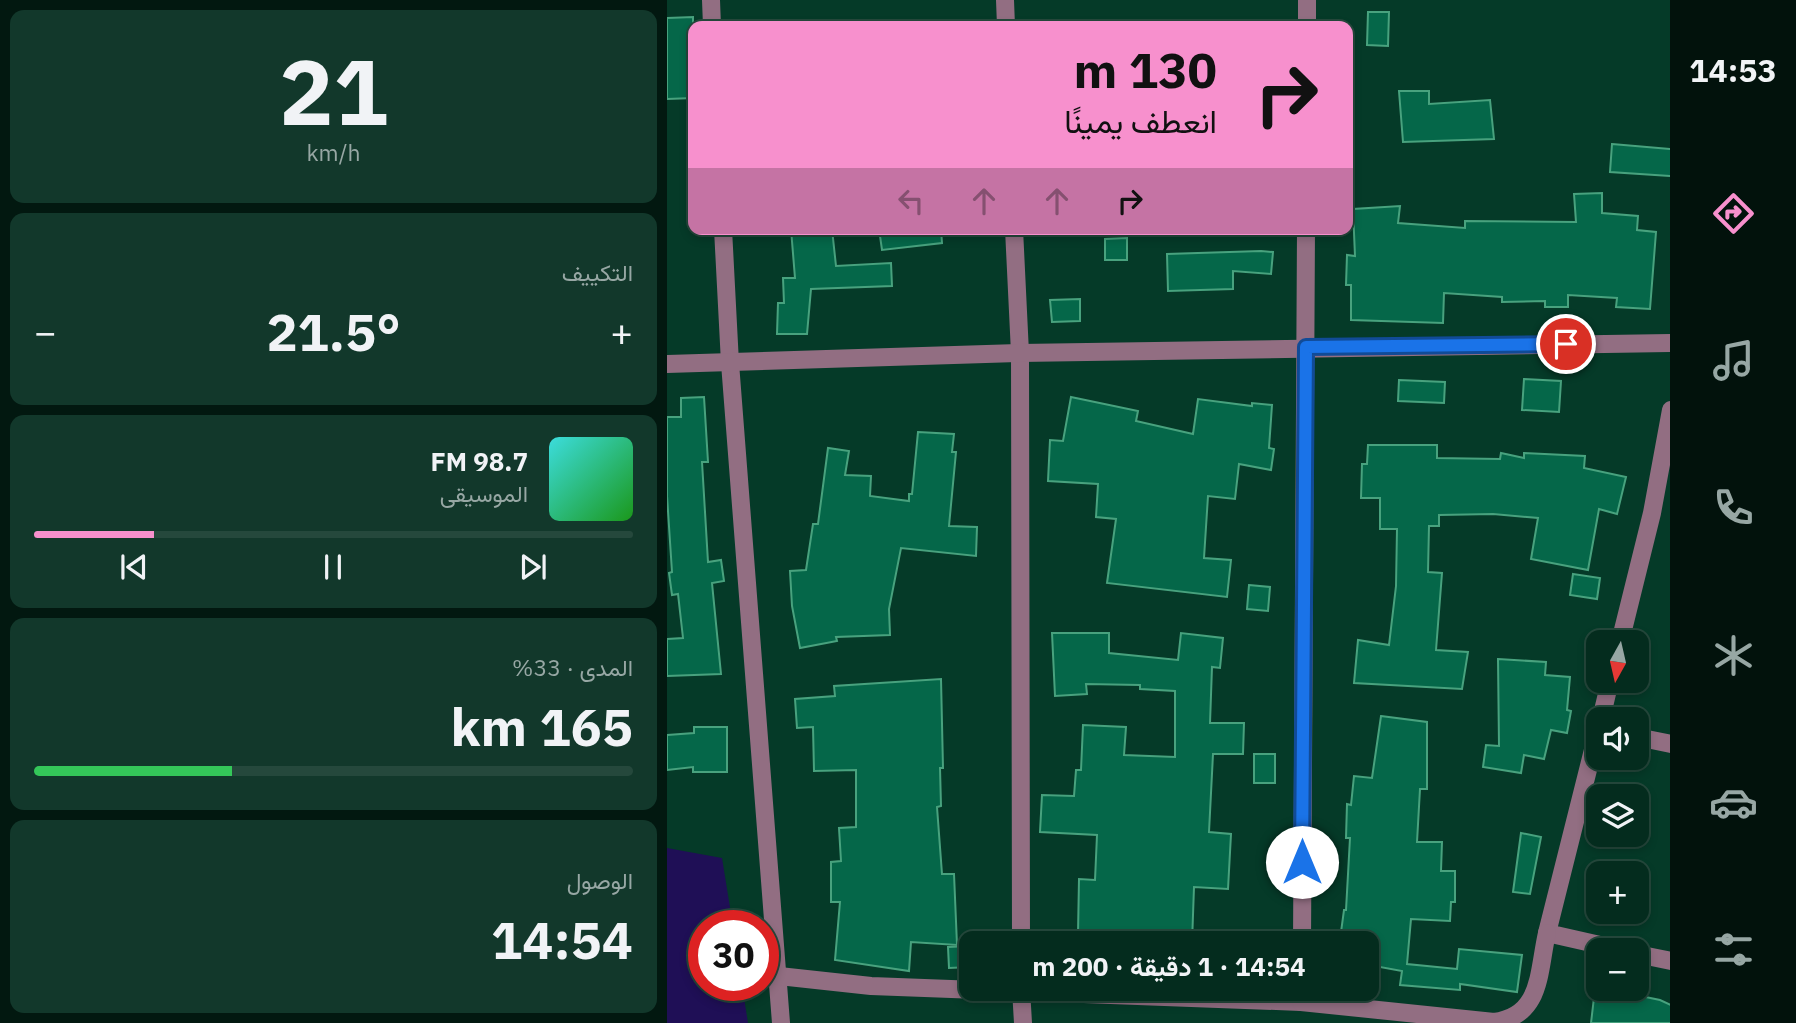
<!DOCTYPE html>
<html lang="ar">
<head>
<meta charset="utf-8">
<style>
	body { margin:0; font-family:"IBM Plex Sans",Vazirmatn,sans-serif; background:#12382b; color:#f1f3f6; direction:rtl; height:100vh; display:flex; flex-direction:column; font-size:26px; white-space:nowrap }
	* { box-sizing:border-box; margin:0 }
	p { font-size:23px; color:#97a7a4 }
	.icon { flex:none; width:38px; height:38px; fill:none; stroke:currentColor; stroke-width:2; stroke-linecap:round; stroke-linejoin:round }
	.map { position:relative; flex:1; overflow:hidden; direction:ltr }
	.details { display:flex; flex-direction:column; gap:10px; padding:10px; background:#021810; width:667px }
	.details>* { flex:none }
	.hud { position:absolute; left:21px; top:21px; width:665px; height:214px; border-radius:14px; box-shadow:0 4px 10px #0003,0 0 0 2px #25483c; direction:rtl; background:#f790cd; color:#111; overflow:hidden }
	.needle { width:46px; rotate:188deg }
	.buttons { position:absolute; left:919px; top:630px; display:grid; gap:14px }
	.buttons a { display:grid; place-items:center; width:63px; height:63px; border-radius:14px; background:#042c1e; box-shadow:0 4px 10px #0003,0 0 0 2px #25483c; font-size:35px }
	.speed { position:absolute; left:21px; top:910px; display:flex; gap:14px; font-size:35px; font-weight:700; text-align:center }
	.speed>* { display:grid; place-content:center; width:91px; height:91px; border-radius:50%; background:#042c1e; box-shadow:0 4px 10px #0003,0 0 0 2px #25483c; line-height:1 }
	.speed .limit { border:10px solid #d22; background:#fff; color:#111 }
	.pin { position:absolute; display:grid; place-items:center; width:60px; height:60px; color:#fff; margin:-30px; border:4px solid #fff; border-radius:50%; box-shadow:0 2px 7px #0007 }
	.me { position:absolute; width:77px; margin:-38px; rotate:0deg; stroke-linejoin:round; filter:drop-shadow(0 0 5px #0008) }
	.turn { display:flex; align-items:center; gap:24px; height:147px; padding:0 21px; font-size:32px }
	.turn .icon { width:91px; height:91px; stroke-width:2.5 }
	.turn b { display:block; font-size:49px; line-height:60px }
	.lanes { display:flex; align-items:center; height:66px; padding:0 21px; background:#0003; justify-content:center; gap:35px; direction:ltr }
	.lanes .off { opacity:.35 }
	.big { font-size:52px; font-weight:700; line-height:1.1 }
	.details .card { flex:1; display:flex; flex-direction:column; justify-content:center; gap:10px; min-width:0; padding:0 24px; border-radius:14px; background:#12382b }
	.details .dial { align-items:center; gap:0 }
	.dial b { font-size:91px; line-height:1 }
	.song { display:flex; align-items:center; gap:21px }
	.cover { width:84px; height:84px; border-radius:10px; background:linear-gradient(135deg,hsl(180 70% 55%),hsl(120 70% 35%)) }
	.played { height:7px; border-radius:4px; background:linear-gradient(90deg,#f790cd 20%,#25483c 20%) }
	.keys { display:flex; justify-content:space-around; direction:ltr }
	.heat { display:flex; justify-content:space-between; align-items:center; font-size:38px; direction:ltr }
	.charge { height:10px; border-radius:5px; background:linear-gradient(90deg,#34c759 33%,#25483c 0) }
	.trip { position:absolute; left:292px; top:931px; width:420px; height:70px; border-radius:14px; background:#042c1e; box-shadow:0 4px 10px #0003,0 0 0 2px #25483c; font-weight:700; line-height:70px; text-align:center; direction:rtl }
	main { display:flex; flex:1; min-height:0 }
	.tabs { display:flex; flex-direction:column; width:126px; justify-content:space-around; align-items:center; background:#02120c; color:#97a7a4 }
	.tabs .icon { width:49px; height:49px }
	.tabs .on { color:#f790cd }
	.tabs b { font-size:32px; color:#f1f3f6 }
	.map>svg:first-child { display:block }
</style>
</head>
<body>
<main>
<nav class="tabs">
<b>14:53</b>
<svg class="icon on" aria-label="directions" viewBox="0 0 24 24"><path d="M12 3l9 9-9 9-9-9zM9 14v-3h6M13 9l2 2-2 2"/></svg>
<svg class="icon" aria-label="music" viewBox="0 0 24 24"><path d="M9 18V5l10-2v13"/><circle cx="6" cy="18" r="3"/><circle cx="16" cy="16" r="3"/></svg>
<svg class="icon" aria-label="phone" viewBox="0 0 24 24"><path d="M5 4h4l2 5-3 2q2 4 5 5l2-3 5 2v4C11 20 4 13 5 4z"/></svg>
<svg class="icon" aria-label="climate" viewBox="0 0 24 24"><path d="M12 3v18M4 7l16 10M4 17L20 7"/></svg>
<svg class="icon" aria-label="car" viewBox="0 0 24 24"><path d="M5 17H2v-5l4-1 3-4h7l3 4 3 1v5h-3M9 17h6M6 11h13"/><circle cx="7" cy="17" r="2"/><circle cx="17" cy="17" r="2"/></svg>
<svg class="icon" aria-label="filters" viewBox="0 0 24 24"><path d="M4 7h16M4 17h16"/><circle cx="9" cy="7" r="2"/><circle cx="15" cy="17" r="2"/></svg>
</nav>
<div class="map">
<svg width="1004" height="1023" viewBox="0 0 1004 1023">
	<rect width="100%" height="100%" fill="#053a28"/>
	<path fill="#1f0f56" d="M0 848 55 858 66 926H37V985H75L81 1023H0Z"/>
	<g fill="#056749" stroke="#48a27e" stroke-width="2">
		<path d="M701 12H722L721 46 700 45Z"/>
		<path d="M26 17V98L0 99V18Z"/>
		<path d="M732 91H762V104L823 100 827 139 736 142Z"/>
		<path d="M945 144 1004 149V176L943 172Z"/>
		<path d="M935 193V213L971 216 970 230 989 232 983 309 949 307 950 298 901 295V307H878V301L835 302V297L777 293 776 323 684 320V285H679L680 255 688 256 686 209 733 206 731 223 798 228V221L909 222 907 194Z"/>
		<path d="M124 229H165L169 266 224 263 225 286 144 289 140 334H110L111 303H117L116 278H128Z"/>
		<path d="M212 229H274L275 243 215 250Z"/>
		<path d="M460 238V260H438V239Z"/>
		<path d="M594 251 606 252 604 274 566 271V289L501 291 500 254Z"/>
		<path d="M413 299V321L385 322 383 300Z"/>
		<path d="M857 379 894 381 892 412 855 410Z"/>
		<path d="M732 380 778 382 777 403 731 401Z"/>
		<path d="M37 397 41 462H35L41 562 54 560 57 581 45 583 54 674 0 676V639L16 638 11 594 5 595 2 573 5 572 0 496V417H14V398Z"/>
		<path d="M404 397 471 411 469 421 526 434 531 399 585 406V403L605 405 602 448 607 449 604 470 572 464 568 499 541 496 537 558 564 560 560 597 440 583 449 519 429 517 431 484 381 481 383 440 396 441Z"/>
		<path d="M251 432 287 434 285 452H289L282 526 310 527 309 556 234 548 222 609 223 635 169 637 170 641 133 648 125 606 123 571 139 570 146 524H151L161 448 182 451 178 475 204 476 203 496 242 501V494H245Z"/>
		<path d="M701 445H770V458L833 459 834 453 857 458V453L918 456 917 468 959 477 950 514 932 509 921 570 864 559 871 518 826 514 772 515V526H762L761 572 775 573 769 650 801 652 795 689 687 683 691 640 722 645 729 586 730 529H713V498H694L695 464H700Z"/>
		<path d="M906 574 933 578 930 599 903 595Z"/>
		<path d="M582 585 603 587 601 611 580 609Z"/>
		<path d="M385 633H442V653L511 660 514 633 556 638 553 668 545 667 543 723H577L576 754H546L542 832 564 834 561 889 527 887 525 943H431L430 934H411L412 879 428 880 430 835 373 832 375 795 407 796 409 770H414L416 725 459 727 457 755 508 757V691L473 689V685L419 684 420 694 388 696Z"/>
		<path d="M831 659 879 662 878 675 903 677 900 710 904 711 900 733 884 730 877 759 857 755 854 773 816 767 819 745 832 746Z"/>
		<path d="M274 679 276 768H273L274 806 270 807 275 874H287L290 945 244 942 242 971 168 960 173 902H164V862L174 861 172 828 189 827V770L147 771 146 727 130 728 128 699 168 696 167 686Z"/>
		<path d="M714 716 760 722V789H753L750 842H775L774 871H788V902H784L783 921 744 919 740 964 790 969 792 949 855 955 850 992 793 984V990L733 985 735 971 702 965 706 935 674 932 677 910H679L683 838H679L680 804 684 805 687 776 705 778Z"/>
		<path d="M27 727H60V772H26V767L0 770V735L27 733Z"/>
		<rect x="587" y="754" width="21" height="29"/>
		<path d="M854 833 874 837 863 894 846 892Z"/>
		<path d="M304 946V967L282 968 281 947Z"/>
		<path d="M928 989H965L964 994 993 1000 1004 1005V1023H924Z"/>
	</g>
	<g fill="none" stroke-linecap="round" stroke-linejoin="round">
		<g stroke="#926e82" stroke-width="18">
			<path d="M44 0 45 26"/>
			<path d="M338 0 339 26"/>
			<path d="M640 26V0"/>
			<path d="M56 229 63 363 114 1023"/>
			<path d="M347 229 353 353 354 943"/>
			<path d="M0 364 353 353 1004 343"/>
			<path d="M953 642 985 513 1004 410"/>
			<path d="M934 719 943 681"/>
			<path d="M931 730 880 933 955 950"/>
			<path d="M970 737 1004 744"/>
			<path d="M635 943 639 229"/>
			<path d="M970 954 1004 961"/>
			<path d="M112 976 204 986 634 1002"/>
			<path d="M354 989 356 1023"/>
			<path d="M634 989V1002L827 1022C875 1016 871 972 880 933"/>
		</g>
	</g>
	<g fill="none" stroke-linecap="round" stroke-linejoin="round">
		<defs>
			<path id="route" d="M635 862 639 347 899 344"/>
		</defs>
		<use href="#route" stroke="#114b97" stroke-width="18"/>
		<use href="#route" stroke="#1a73e8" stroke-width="12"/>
	</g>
</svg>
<div class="buttons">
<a><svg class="needle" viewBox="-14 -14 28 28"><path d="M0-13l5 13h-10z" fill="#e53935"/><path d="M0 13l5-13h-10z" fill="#97a7a4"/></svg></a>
<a><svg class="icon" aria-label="sound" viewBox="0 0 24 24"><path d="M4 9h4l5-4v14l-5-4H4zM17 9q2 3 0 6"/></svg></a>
<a><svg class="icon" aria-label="layers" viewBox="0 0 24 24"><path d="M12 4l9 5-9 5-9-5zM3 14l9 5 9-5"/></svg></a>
<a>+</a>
<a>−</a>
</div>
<div class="speed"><div class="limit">30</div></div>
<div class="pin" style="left:899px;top:344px;background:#d93025"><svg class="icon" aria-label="arrive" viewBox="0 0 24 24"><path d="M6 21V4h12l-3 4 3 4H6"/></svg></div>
<svg class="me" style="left:635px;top:862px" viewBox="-20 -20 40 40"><circle r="19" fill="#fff"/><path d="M0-13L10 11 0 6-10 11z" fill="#1a73e8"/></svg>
<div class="trip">14:54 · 1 دقيقة · 200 m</div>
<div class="hud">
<div class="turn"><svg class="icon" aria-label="right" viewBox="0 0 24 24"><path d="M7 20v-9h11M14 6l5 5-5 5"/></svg><div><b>130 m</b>انعطف يمينًا</div></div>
<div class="lanes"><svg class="icon off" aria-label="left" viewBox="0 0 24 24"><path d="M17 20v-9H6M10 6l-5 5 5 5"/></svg><svg class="icon off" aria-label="ahead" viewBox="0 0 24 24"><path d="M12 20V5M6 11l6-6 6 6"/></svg><svg class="icon off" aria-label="ahead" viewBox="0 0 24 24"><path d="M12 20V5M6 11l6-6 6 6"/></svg><svg class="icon" aria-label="right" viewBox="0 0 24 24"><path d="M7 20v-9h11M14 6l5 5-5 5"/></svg></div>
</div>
</div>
<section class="details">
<div class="card dial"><b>21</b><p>km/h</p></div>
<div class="card"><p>التكييف</p>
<div class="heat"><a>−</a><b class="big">21.5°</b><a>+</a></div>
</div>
<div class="card">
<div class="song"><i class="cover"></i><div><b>98.7 FM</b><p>الموسيقى</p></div></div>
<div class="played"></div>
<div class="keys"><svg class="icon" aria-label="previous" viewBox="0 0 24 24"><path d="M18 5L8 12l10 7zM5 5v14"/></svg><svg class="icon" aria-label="pause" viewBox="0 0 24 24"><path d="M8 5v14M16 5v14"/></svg><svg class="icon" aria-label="next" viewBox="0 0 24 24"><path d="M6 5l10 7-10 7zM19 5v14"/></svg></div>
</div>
<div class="card"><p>المدى · 33%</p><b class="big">165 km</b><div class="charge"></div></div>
<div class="card"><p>الوصول</p><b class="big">14:54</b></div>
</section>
</main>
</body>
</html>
